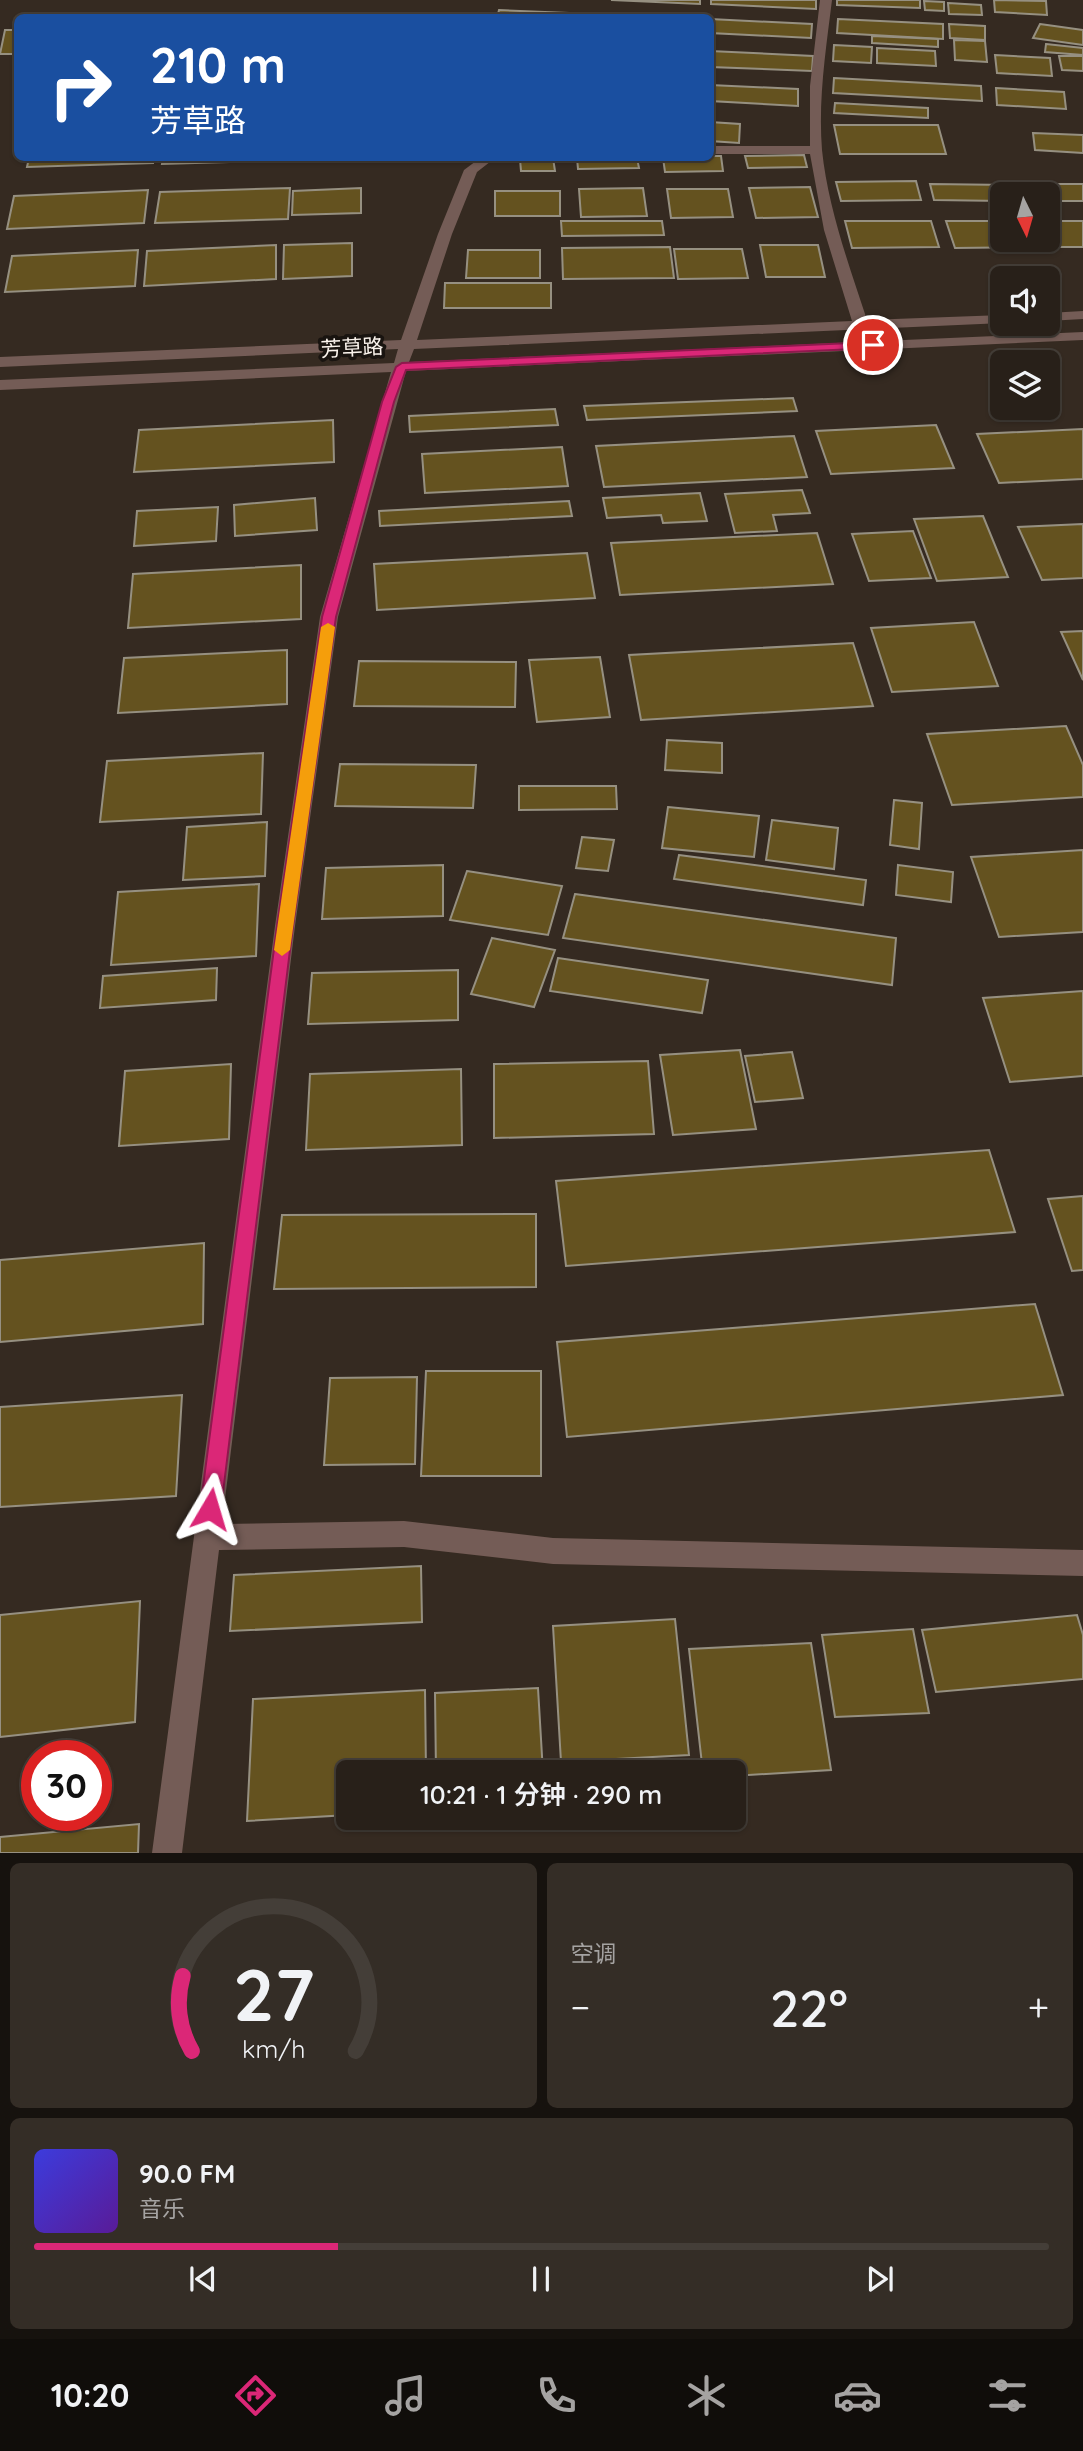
<!DOCTYPE html>
<html lang="zh">
<head>
<meta charset="utf-8">
<style>
	body { margin:0; font-family:Quicksand,"Noto Sans SC",sans-serif; background:#342d26; color:#f1f3f6; height:100vh; display:flex; flex-direction:column; font-size:26px; white-space:nowrap }
	* { box-sizing:border-box; margin:0 }
	p { font-size:23px; color:#a5a3a2 }
	.icon { flex:none; width:38px; height:38px; fill:none; stroke:currentColor; stroke-width:2; stroke-linecap:round; stroke-linejoin:round }
	.map { position:relative; height:1853px; overflow:hidden }
	.side { display:flex; flex-direction:column; gap:10px; padding:10px; background:#16120e; flex:1 }
	.side>* { flex:none }
	.hud { position:absolute; left:14px; top:14px; width:700px; height:147px; border-radius:10px; box-shadow:0 2px 5px #0004,0 0 0 2px #443e38; background:#1a4fa0; color:#fff; overflow:hidden }
	.needle { width:46px; rotate:175deg }
	.controls { position:absolute; left:990px; top:182px; display:grid; gap:14px }
	.controls a { display:grid; place-items:center; width:70px; height:70px; border-radius:10px; background:#282019; box-shadow:0 2px 5px #0004,0 0 0 2px #443e38; font-size:35px }
	.speed { position:absolute; left:21px; top:1740px; display:flex; gap:14px; font-size:35px; font-weight:700; text-align:center }
	.speed>* { display:grid; place-content:center; width:91px; height:91px; border-radius:50%; background:#282019; box-shadow:0 2px 5px #0004,0 0 0 2px #443e38; line-height:1 }
	.speed .limit { border:10px solid #d22; background:#fff; color:#111 }
	.pin { position:absolute; display:grid; place-items:center; width:60px; height:60px; color:#fff; margin:-30px; border:4px solid #fff; border-radius:50%; box-shadow:0 2px 7px #0007 }
	.me { position:absolute; width:77px; margin:-38px; rotate:7deg; stroke-linejoin:round; filter:drop-shadow(0 0 5px #0008) }
	.turn { display:flex; align-items:center; gap:24px; height:147px; padding:0 21px; font-size:32px }
	.turn .icon { width:91px; height:91px; stroke-width:2.5 }
	.turn b { display:block; font-size:49px; line-height:60px }
	.big { font-size:52px; font-weight:600; line-height:1.1 }
	.side .card { flex:1; display:flex; flex-direction:column; justify-content:center; gap:10px; min-width:0; padding:0 24px; border-radius:10px; background:#342d26 }
	.side .dial { align-items:center; gap:0 }
	.dial svg { height:182px; overflow:visible; fill:none; stroke:#443e38; stroke-width:7; stroke-linecap:round; text-anchor:middle }
	.dial text { fill:#f1f3f6; stroke:none }
	.song { display:flex; align-items:center; gap:21px }
	.cover { width:84px; height:84px; border-radius:10px; background:linear-gradient(135deg,hsl(240 70% 55%),hsl(270 70% 35%)) }
	.played { height:7px; border-radius:4px; background:linear-gradient(90deg,#db2777 30%,#443e38 30%) }
	.keys { display:flex; justify-content:space-around; direction:ltr }
	.heat { display:flex; justify-content:space-between; align-items:center; font-size:38px; direction:ltr }
	.side .tiles { flex:1; display:grid; gap:10px; grid-template-columns:1fr 1fr }
	.card:last-child { grid-column:span 2 }
	.trip { position:absolute; left:336px; top:1760px; width:410px; height:70px; border-radius:10px; background:#282019; box-shadow:0 2px 5px #0004,0 0 0 2px #443e38; font-weight:600; line-height:70px; text-align:center }
	.menu { display:flex; height:112px; justify-content:space-around; align-items:center; background:#100d0a; color:#a5a3a2 }
	.menu .icon { width:49px; height:49px }
	.menu .selected { color:#db2777 }
	.menu b { font-size:32px; color:#f1f3f6 }
	.map>svg:first-child { display:block }
</style>
</head>
<body>
<div class="map">
<svg width="1083" height="1853" viewBox="0 0 1083 1853">
	<rect width="100%" height="100%" fill="#352a21"/>
	<g fill="#64521f" stroke="#969081" stroke-width="2">
		<path d="M611 0H700V4Z"/>
		<path d="M711 0H816V9L711 4Z"/>
		<path d="M837 0H920V8L837 5Z"/>
		<path d="M994 0 1046 1 1047 15 995 12Z"/>
		<path d="M924 1 944 2V11L925 10Z"/>
		<path d="M948 3 981 5 982 15 949 14Z"/>
		<path d="M499 10 568 13 567 18H497Z"/>
		<path d="M575 13 670 18H574Z"/>
		<path d="M710 19 812 24 811 38 710 33Z"/>
		<path d="M838 19 943 24V39L837 33Z"/>
		<path d="M949 24 985 26V40L950 38Z"/>
		<path d="M1040 24 1083 30V45L1033 38Z"/>
		<path d="M5 30H18V54H0Z"/>
		<path d="M872 36 938 39V47L872 43Z"/>
		<path d="M954 40 985 41 987 62 955 60Z"/>
		<path d="M1046 44 1083 48V55L1045 52Z"/>
		<path d="M834 45 872 47 871 63 833 61Z"/>
		<path d="M877 48 935 51 936 66 877 63Z"/>
		<path d="M710 51 813 56 812 71 710 67Z"/>
		<path d="M995 55 1050 58 1052 76 997 73Z"/>
		<path d="M1059 56H1083V71L1062 70Z"/>
		<path d="M834 78 981 86 982 101 833 93Z"/>
		<path d="M710 85 798 89V106L710 101Z"/>
		<path d="M996 88 1064 92 1066 109 997 105Z"/>
		<path d="M835 103 928 108V118L834 113Z"/>
		<path d="M710 122 740 124 739 143 710 141Z"/>
		<path d="M834 125H938L946 154H840Z"/>
		<path d="M1033 133 1083 135V153L1035 150Z"/>
		<path d="M804 155 807 167 748 168 745 156Z"/>
		<path d="M710 156H721L723 171 665 172 663 158Z"/>
		<path d="M29 158H153V163L27 167Z"/>
		<path d="M163 158H269V161L162 164Z"/>
		<path d="M273 158H377L272 161Z"/>
		<path d="M553 158 555 171H521L520 159Z"/>
		<path d="M577 158H637L639 168 578 169Z"/>
		<path d="M916 181 921 200 841 201 836 182Z"/>
		<path d="M930 184 1010 185 1013 194H1003V201L934 200Z"/>
		<path d="M1026 184H1083V201H1048V194H1029Z"/>
		<path d="M810 187 818 217 756 218 749 188Z"/>
		<path d="M290 188 288 219 155 223 160 192Z"/>
		<path d="M361 188V213L292 215 293 191Z"/>
		<path d="M643 188 647 216 581 217 579 189Z"/>
		<path d="M667 189H728L733 217 671 218Z"/>
		<path d="M148 190 144 223 7 229 14 196Z"/>
		<rect x="495" y="191" width="65" height="25"/>
		<path d="M561 221H662L664 235 562 236Z"/>
		<path d="M845 221H931L939 247 852 248Z"/>
		<path d="M946 221H1003V240H1036L1039 247 955 248Z"/>
		<path d="M1048 221H1083V247H1058Z"/>
		<path d="M352 243V276L283 279 284 245Z"/>
		<path d="M276 245V279L144 286 147 251Z"/>
		<path d="M760 245H818L825 277H766Z"/>
		<path d="M670 247 674 278 563 279 562 248Z"/>
		<path d="M674 249H742L748 278 678 279Z"/>
		<path d="M138 250 135 286 5 292 12 256Z"/>
		<path d="M468 250H540V278H466Z"/>
		<path d="M445 283H551V308H444Z"/>
		<path d="M793 398 797 411 587 420 584 406Z"/>
		<path d="M555 409 558 425 410 432 409 416Z"/>
		<path d="M333 420 334 462 134 472 139 430Z"/>
		<path d="M936 425 954 468 831 474 816 431Z"/>
		<path d="M1083 429V479L999 483 977 434Z"/>
		<path d="M794 436 807 477 604 487 596 446Z"/>
		<path d="M562 447 568 486 425 493 422 454Z"/>
		<path d="M802 490 810 513 773 515 777 531 735 533 725 494Z"/>
		<path d="M700 493 707 521 663 523 661 515 607 518 603 498Z"/>
		<path d="M315 498 317 530 235 536 234 505Z"/>
		<path d="M569 501 572 516 380 526 379 511Z"/>
		<path d="M218 507 216 541 134 546 137 511Z"/>
		<path d="M983 516 1008 577 937 581 914 519Z"/>
		<path d="M1083 524V578L1042 580 1018 527Z"/>
		<path d="M913 531 931 578 869 581 852 534Z"/>
		<path d="M817 533 833 584 620 595 611 543Z"/>
		<path d="M587 553 595 598 377 610 374 564Z"/>
		<path d="M301 565V619L128 628 133 574Z"/>
		<path d="M974 622 998 686 892 692 871 628Z"/>
		<path d="M1083 631V680L1061 632Z"/>
		<path d="M853 643 873 706 641 720 629 655Z"/>
		<path d="M287 650V704L118 713 124 658Z"/>
		<path d="M600 657 610 717 537 722 529 660Z"/>
		<path d="M359 661 516 662 515 707 354 706Z"/>
		<path d="M1066 726 1083 765V797L952 805 927 734Z"/>
		<path d="M667 740 722 743V773L665 770Z"/>
		<path d="M263 753 261 814 100 822 107 761Z"/>
		<path d="M340 764 476 765 473 808 335 806Z"/>
		<path d="M519 786H616L617 809 519 810Z"/>
		<path d="M894 800 922 803 919 849 890 845Z"/>
		<path d="M668 807 759 816 754 857 662 848Z"/>
		<path d="M772 820 838 828 834 869 766 860Z"/>
		<path d="M267 822 265 876 183 880 187 827Z"/>
		<path d="M582 837 614 840 608 871 576 868Z"/>
		<path d="M1083 850V932L999 937 971 857Z"/>
		<path d="M679 855 866 880 863 905 674 879Z"/>
		<path d="M443 865V916L322 919 326 868Z"/>
		<path d="M898 865 953 872 951 902 896 895Z"/>
		<path d="M467 871 562 886 548 935 450 920Z"/>
		<path d="M259 884 256 956 111 965 118 892Z"/>
		<path d="M575 894 896 938 892 985 563 938Z"/>
		<path d="M492 938 555 950 534 1007 471 994Z"/>
		<path d="M558 958 708 980 702 1013 550 991Z"/>
		<path d="M217 968 216 1000 100 1008 103 976Z"/>
		<path d="M458 970V1020L308 1024 312 973Z"/>
		<path d="M1083 991V1076L1010 1082 983 998Z"/>
		<path d="M740 1050 756 1129 673 1135 660 1055Z"/>
		<path d="M792 1052 803 1098 755 1102 745 1056Z"/>
		<path d="M648 1061 654 1134 494 1138V1064Z"/>
		<path d="M231 1064 229 1139 119 1146 125 1071Z"/>
		<path d="M461 1069 462 1145 306 1150 310 1074Z"/>
		<path d="M989 1150 1015 1232 566 1266 556 1181Z"/>
		<path d="M1083 1196V1270L1072 1271 1048 1199Z"/>
		<path d="M536 1214V1287L274 1289 282 1215Z"/>
		<path d="M204 1243 203 1324 0 1342V1260Z"/>
		<path d="M1035 1304 1063 1395 567 1437 557 1342Z"/>
		<path d="M426 1371H541V1476H421Z"/>
		<path d="M417 1377 415 1464 324 1465 330 1378Z"/>
		<path d="M182 1395 176 1496 0 1507V1407Z"/>
		<path d="M421 1566 422 1622 230 1631 234 1575Z"/>
		<path d="M140 1601 135 1722 0 1737V1615Z"/>
		<path d="M1077 1615 1083 1635V1679L936 1692 922 1630Z"/>
		<path d="M675 1619 689 1755 561 1762 553 1626Z"/>
		<path d="M913 1629 929 1713 835 1717 822 1635Z"/>
		<path d="M811 1643 831 1770 733 1776V1773H703L689 1649Z"/>
		<path d="M538 1688 543 1773H436L435 1693Z"/>
		<path d="M425 1690 426 1773H348V1815L247 1821 253 1699Z"/>
		<path d="M139 1824 138 1853H0V1837Z"/>
	</g>
	<g fill="none" stroke-linecap="round" stroke-linejoin="round">
		<g fill="#745c56" fill-rule="evenodd">
			<path d="M820 0H832C826 49 818 100 822 150 828 208 849 265 867 320L1003 315V323L414 349 409 362 1083 332V340L406 371 338 617 295 926 222 1524 404 1521 553 1538 1083 1550V1576L553 1564 404 1547 219 1550 182 1853H152L275 926 320 617 391 372 0 390V380L394 363 398 349 0 367V357L401 340 438 234 464 170 480 158H495L477 172 452 234 417 340 852 321 824 230 810 154H710V146H810V86Z"/>
			<path d="M1083 311V319L1048 321V313Z"/>
		</g>
	</g>
	<path fill="#db2777" stroke="#8e194d" stroke-width="2" d="M873 342 877 343V348L406 370 394 402 336 617 293 926 221 1509 218 1516 210 1518 203 1516 200 1509 277 926 322 617 382 402 396 367 402 363Z"/>
	<path fill="#f59e0b" d="M328 623 335 627 290 950 282 956 274 950 321 627Z"/>
	<g text-anchor="middle" stroke-width="7" stroke-linejoin="round" paint-order="stroke">
		<g font-size="21" fill="#fbf4ed" stroke="#191410">
			<text transform="translate(352 348) rotate(-3)" y="7">芳草路</text>
		</g>
	</g>
</svg>
<div class="controls">
<a><svg class="needle" viewBox="-14 -14 28 28"><path d="M0-13l5 13h-10z" fill="#e53935"/><path d="M0 13l5-13h-10z" fill="#a5a3a2"/></svg></a>
<a><svg class="icon" aria-label="sound" viewBox="0 0 24 24"><path d="M4 9h4l5-4v14l-5-4H4zM17 9q2 3 0 6"/></svg></a>
<a><svg class="icon" aria-label="layers" viewBox="0 0 24 24"><path d="M12 4l9 5-9 5-9-5zM3 14l9 5 9-5"/></svg></a>
</div>
<div class="speed"><div class="limit">30</div></div>
<div class="pin" style="left:873px;top:345px;background:#d93025"><svg class="icon" aria-label="arrive" viewBox="0 0 24 24"><path d="M6 21V4h12l-3 4 3 4H6"/></svg></div>
<svg class="me" style="left:210px;top:1509px" viewBox="-20 -20 40 40"><path d="M0-17L14 15 0 8-14 15z" fill="#db2777" stroke="#fff" stroke-width="4"/></svg>
<div class="trip">10:21 · 1 分钟 · 290 m</div>
<div class="hud">
<div class="turn"><svg class="icon" aria-label="right" viewBox="0 0 24 24"><path d="M7 20v-9h11M14 6l5 5-5 5"/></svg><div><b>210 m</b>芳草路</div></div>
</div>
</div>
<section class="side">
<div class="tiles">
<div class="card dial"><svg viewBox="0 0 100 80">
<path d="M14 69A42 42 0 1 1 86 69"/>
<path d="M14 69A42 42 0 0 1 10 36" stroke="#db2777"/>
<text x="50" y="56" font-size="32" font-weight="700">27</text>
<text x="50" y="72" font-size="11">km/h</text>
</svg></div>
<div class="card"><p>空调</p>
<div class="heat"><a>−</a><b class="big">22°</b><a>+</a></div>
</div>
<div class="card">
<div class="song"><i class="cover"></i><div><b>90.0 FM</b><p>音乐</p></div></div>
<div class="played"></div>
<div class="keys"><svg class="icon" aria-label="previous" viewBox="0 0 24 24"><path d="M18 5L8 12l10 7zM5 5v14"/></svg><svg class="icon" aria-label="pause" viewBox="0 0 24 24"><path d="M8 5v14M16 5v14"/></svg><svg class="icon" aria-label="next" viewBox="0 0 24 24"><path d="M6 5l10 7-10 7zM19 5v14"/></svg></div>
</div>
</div>
</section>
<nav class="menu">
<b>10:20</b>
<svg class="icon selected" aria-label="directions" viewBox="0 0 24 24"><path d="M12 3l9 9-9 9-9-9zM9 14v-3h6M13 9l2 2-2 2"/></svg>
<svg class="icon" aria-label="music" viewBox="0 0 24 24"><path d="M9 18V5l10-2v13"/><circle cx="6" cy="18" r="3"/><circle cx="16" cy="16" r="3"/></svg>
<svg class="icon" aria-label="phone" viewBox="0 0 24 24"><path d="M5 4h4l2 5-3 2q2 4 5 5l2-3 5 2v4C11 20 4 13 5 4z"/></svg>
<svg class="icon" aria-label="climate" viewBox="0 0 24 24"><path d="M12 3v18M4 7l16 10M4 17L20 7"/></svg>
<svg class="icon" aria-label="car" viewBox="0 0 24 24"><path d="M5 17H2v-5l4-1 3-4h7l3 4 3 1v5h-3M9 17h6M6 11h13"/><circle cx="7" cy="17" r="2"/><circle cx="17" cy="17" r="2"/></svg>
<svg class="icon" aria-label="filters" viewBox="0 0 24 24"><path d="M4 7h16M4 17h16"/><circle cx="9" cy="7" r="2"/><circle cx="15" cy="17" r="2"/></svg>
</nav>
</body>
</html>
